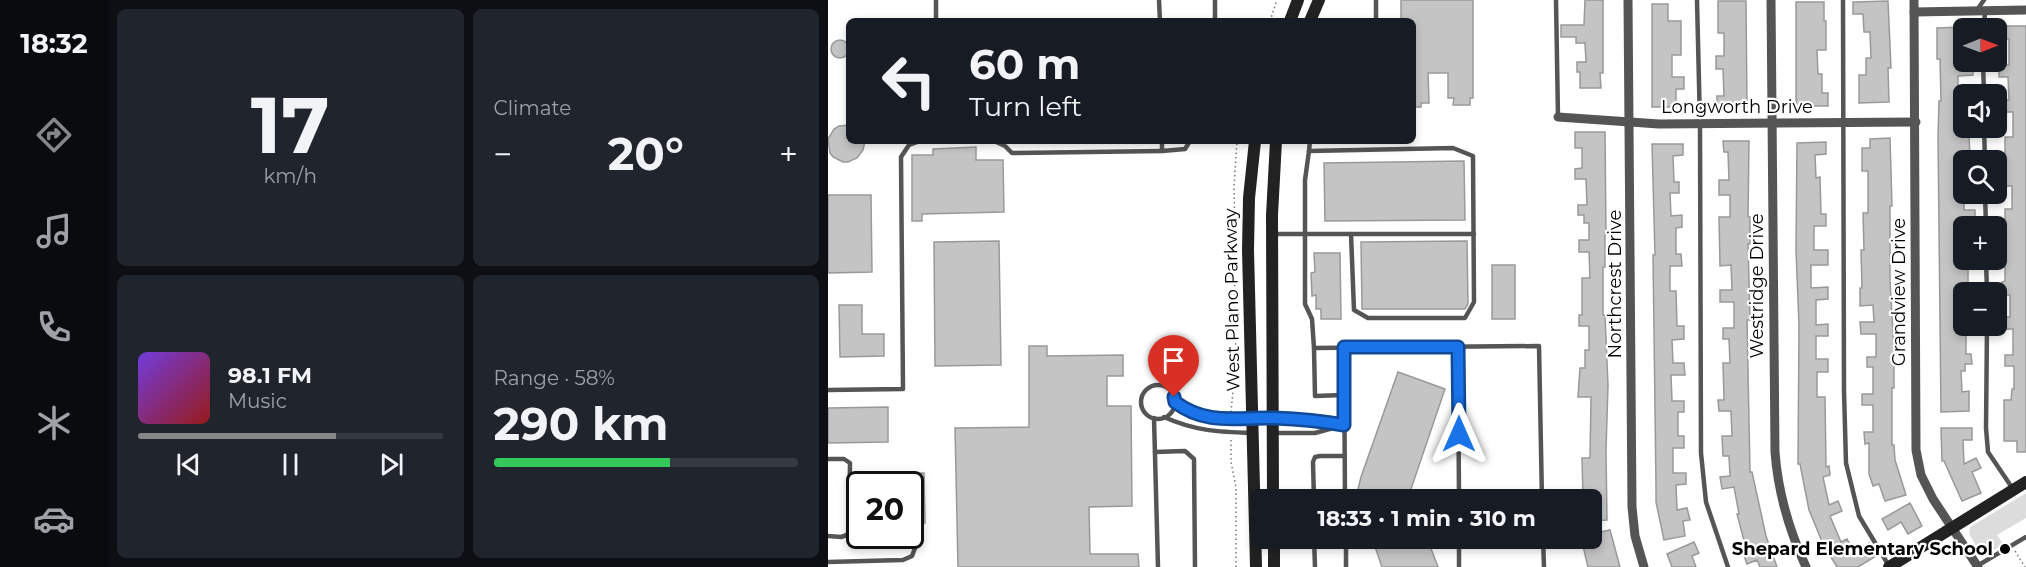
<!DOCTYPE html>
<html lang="en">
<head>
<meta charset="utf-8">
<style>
	body { margin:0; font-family:Montserrat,sans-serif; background:#20242c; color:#f1f3f6; height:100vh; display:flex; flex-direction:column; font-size:22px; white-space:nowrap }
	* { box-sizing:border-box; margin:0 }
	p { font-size:20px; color:#9ea1a6 }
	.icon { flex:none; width:33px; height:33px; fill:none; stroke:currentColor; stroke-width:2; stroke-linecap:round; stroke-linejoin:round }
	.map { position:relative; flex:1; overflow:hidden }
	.panel { display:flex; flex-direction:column; gap:9px; padding:9px; background:#0d0f14; width:720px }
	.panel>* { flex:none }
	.top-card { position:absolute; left:18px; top:18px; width:570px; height:126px; border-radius:9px; box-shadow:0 3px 9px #0003; background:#171b24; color:#f1f3f6; overflow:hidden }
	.needle { width:39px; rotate:89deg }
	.controls { position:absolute; left:1125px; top:18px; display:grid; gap:12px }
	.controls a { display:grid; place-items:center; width:54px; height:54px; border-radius:9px; background:#171b24; box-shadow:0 3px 9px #0003; font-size:30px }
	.speed { position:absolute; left:18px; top:471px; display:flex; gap:12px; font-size:30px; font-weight:700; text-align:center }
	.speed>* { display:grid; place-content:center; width:78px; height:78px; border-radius:50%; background:#171b24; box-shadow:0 3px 9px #0003; line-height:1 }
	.speed .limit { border:3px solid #111; border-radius:9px; background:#fff; color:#111 }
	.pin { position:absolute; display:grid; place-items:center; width:51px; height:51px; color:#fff; margin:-62px -26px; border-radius:50% 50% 50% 0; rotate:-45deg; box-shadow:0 0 6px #0007 }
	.pin .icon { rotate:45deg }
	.me { position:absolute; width:66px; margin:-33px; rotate:0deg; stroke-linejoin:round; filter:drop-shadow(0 0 4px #0008) }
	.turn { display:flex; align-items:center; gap:21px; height:126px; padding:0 24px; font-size:27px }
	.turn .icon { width:78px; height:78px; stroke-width:2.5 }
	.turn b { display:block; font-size:42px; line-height:51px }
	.big { font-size:45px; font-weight:700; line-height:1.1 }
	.panel .widget { flex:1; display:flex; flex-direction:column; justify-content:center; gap:9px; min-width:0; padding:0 21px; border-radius:9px; background:#20242c }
	.panel .dial { align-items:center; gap:0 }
	.dial b { font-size:78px; line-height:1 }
	.song { display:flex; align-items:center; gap:18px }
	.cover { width:72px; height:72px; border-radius:9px; background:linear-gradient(135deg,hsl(260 70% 55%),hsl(0 70% 35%)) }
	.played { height:6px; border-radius:3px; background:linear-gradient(90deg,#858687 65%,#363941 65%) }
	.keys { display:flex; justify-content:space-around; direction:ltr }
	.heat { display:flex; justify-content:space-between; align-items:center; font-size:33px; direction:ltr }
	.charge { height:9px; border-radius:4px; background:linear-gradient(90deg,#34c759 58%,#363941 0) }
	.panel .tiles { flex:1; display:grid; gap:9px; grid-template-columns:repeat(2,1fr) }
	.trip { position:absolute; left:423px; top:489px; width:351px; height:60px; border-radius:9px; background:#171b24; box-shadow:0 3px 9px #0003; font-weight:700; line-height:60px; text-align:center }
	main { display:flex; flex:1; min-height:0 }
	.tab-bar { display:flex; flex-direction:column; width:108px; justify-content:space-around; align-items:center; background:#090b0e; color:#9ea1a6 }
	.tab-bar .icon { width:42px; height:42px }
	.tab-bar .current { color:#858687 }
	.tab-bar b { font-size:27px; color:#f1f3f6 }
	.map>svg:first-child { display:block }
</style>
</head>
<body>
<main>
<nav class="tab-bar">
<b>18:32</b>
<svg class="icon current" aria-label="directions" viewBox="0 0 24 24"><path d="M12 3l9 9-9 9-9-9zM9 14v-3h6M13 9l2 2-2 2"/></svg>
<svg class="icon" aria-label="music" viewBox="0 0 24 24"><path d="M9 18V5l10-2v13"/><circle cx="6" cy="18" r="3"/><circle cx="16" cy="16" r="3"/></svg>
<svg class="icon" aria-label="phone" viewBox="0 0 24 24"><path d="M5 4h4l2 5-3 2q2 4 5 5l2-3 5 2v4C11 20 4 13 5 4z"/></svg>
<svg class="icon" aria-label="climate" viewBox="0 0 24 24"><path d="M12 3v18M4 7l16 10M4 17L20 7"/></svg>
<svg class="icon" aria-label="car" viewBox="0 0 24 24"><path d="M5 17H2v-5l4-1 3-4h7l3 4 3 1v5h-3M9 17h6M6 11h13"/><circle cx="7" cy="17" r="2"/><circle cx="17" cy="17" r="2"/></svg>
</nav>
<section class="panel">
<div class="tiles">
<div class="widget dial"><b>17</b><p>km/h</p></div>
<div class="widget"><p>Climate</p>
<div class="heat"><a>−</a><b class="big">20°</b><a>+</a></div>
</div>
<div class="widget">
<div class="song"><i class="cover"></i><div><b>98.1 FM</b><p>Music</p></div></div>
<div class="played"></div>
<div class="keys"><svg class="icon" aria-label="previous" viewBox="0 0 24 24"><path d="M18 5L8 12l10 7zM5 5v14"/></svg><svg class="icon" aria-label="pause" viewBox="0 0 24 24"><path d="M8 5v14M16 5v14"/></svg><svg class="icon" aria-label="next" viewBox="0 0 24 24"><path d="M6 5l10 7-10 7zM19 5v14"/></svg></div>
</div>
<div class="widget"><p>Range · 58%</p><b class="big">290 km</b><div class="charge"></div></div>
</div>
</section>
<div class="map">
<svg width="1198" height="567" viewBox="0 0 1198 567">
	<rect width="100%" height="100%" fill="#fff"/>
	<path fill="#dcdcdc" d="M1198 493V518L1169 535 1175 544 1158 555 1151 550 1141 534 1142 527Z"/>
	<g fill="#c4c4c4" stroke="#999" stroke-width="1.5">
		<path d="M573 0H645V98H642V105H625L626 98H620V73H600L601 103H593V107H585V21H573Z"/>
		<path d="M757 0H775V73H772L773 88H752V72H749V62H758L757 43H748V37H733V25H756Z"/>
		<path d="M890 1H918L919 106H889V96H896L895 69H888V56H896V33H890Z"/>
		<path d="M1060 1 1063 68H1060L1061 102 1031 103V75H1038V58H1043L1042 32H1036L1035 14H1025V2Z"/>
		<path d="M968 2H996V21H998V50H989L990 74H994V93H1000V106H968Z"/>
		<path d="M824 4H840V21H853V55H844V77H856V89H848V107H824Z"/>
		<path d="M1172 26H1198V452H1189V441H1176V400H1183L1184 389H1186V366H1177V355H1185V329H1178L1177 317H1182V295H1174V282L1177 281V209H1184V186H1173V174H1177V137H1185V112H1172V100H1181L1180 77H1171V65H1181V39H1172Z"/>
		<path d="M1135 27 1134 64H1145V75L1130 76V101H1136V128H1138V136H1141L1142 157H1131L1132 175H1136V210H1147V222H1134L1136 266H1140V292L1129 294 1128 318H1136V326H1138V354H1143L1144 364H1137V371H1133L1134 392 1141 391V411L1113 412 1110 137 1111 101H1113L1112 59H1109V28Z"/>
		<circle cx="12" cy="49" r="9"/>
		<path d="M21 125V141H37L35 150 29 158 20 162H15L5 157 2 153 0 139 6 129 11 126Z"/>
		<path d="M747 132H777L778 233H777V267H775V315H777L780 385 778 451 779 520 764 521V500H755L754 458H762L763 397H750L752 368H757V350H761V326H751V315H754V278H762L761 252H751V240H761V223H756V215H750V205H759L758 179H747V169L754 168V148H747Z"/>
		<path d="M1062 138 1064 206H1062V281L1066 350V388H1064V445H1066L1067 460 1078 495 1057 501 1051 484 1045 486 1041 474V443L1037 444 1036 432H1045V405H1034V394H1045V367H1039V357H1048V334H1033L1032 322H1046L1045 305 1032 306V288H1034L1033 250H1036L1035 213H1040V171H1034V148H1042V139Z"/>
		<path d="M895 141H921L920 216 922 217V244H920L922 320H919L922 472H924L938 536 949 567H932L929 560 919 564 915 553 919 552 909 514H911L906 487 894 489 892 477 902 476 901 456H895L894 436H904L903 411H891L890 400H896L895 363H902L901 339H895V328H906V302H892V290H904L903 265 892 266 891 217H902V195H891V180H901L900 152H896Z"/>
		<path d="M998 142V154L987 155 988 178 992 177 993 214H998V226H986V250H1000V265H983V288L1000 287V299L988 300V325L1000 324V336H988V359H1000V372H989V397H997L998 467 1001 466 1002 475 995 477 1001 505 1010 501 1014 511 1002 516 1013 542 1019 539 1026 552 1041 543 1048 556 1030 567H1009L995 544 981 510 972 464H970L971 325 968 250 969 143Z"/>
		<path d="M824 144H855V155L845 156 846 182H851V193H842L843 216 854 215V227L848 228V254H853L854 266H842V291H848L849 326H856V339L844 340 845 363H856L857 375H843L844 401H856V412H850V436H856V448H845V473H858V484L848 485 849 510 859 508 862 520 855 521 857 536 836 540 828 502V485L825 255H827Z"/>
		<path d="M148 147V160H175L176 212 94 214V221H84V155H105V149Z"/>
		<path d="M636 161 637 220 497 221 496 163Z"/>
		<path d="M0 195H43L44 272 0 273Z"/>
		<path d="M171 241 173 365 107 366 106 242Z"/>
		<path d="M639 241 640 304 637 309H534L533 242Z"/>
		<path d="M486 253H512L513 319H493V309H488V295L484 296 483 273 487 272Z"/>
		<rect x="664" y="265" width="23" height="54"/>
		<path d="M11 305H34V334H56V356L12 357Z"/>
		<path d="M201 346H219V356L295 355V376H279V406H303L304 506 261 507 262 554H310L311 567H130L127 428 201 427Z"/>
		<path d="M570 372 617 389 583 489 585 500H531L529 493 533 477Z"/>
		<path d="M60 407V442L0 443V408Z"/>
		<path d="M1113 428H1144V440H1135L1136 464 1148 458 1153 468 1144 472 1153 493 1134 501 1116 461H1114Z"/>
		<path d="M96 473 97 523H82V484H49V474Z"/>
		<path d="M1082 503 1094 526 1080 534 1073 522 1060 530 1054 519Z"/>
		<path d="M782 530 792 567H760L755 546 765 544 764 534Z"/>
		<path d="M544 538H599L610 567H554Z"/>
		<path d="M866 542 871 553 864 556 868 567H844L839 554Z"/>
	</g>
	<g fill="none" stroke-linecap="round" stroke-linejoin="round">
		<g stroke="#777" stroke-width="1.5" stroke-dasharray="1.5 3" stroke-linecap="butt">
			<path d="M442 21 449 0"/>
			<path d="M407 235 406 187 409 141"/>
			<path d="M403 412 408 360 406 257"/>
			<path d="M403 440V462L408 487V567"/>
			<path d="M1187 551 1197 567"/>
		</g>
		<g stroke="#555" stroke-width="4.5">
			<path d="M331 0 332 21"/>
			<path d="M387 0V21"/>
			<path d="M548 0V21"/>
			<path d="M728 0 730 117"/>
			<path d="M869 0 872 124 873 453 878 502 900 567"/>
			<path d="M1015 0 1016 391 1018 463 1031 516 1061 566"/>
			<path d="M1149 10 1156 0"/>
			<path d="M108 21V0"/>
			<path d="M1156 28 1157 11"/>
			<path d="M1155 62 1156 94"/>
			<path d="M1156 128 1157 160"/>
			<path d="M166 141 177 146 184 153 334 151"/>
			<path d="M334 141V151L357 149 362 141"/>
			<path d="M482 141 481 151 625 148 645 156 646 302 637 318H540L526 310 523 234"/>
			<path d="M481 151 477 180V304L484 319 486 348 711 346 714 500"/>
			<path d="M1157 194 1158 226"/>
			<path d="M446 234H646"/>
			<path d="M1158 260 1159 292"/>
			<path d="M1159 326 1158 428 1160 452 1185 489"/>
			<path d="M516 347 517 500"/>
			<path d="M630 347 631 500"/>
			<path d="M486 348 487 396 516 395"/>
			<circle cx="330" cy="402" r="17"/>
			<path d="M0 390 75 389 73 157 81 145 92 141"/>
			<path d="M347 402C373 421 393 419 424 419"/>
			<path d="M336 417C367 431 391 432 424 433"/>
			<path d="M326 418 330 567"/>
			<path d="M445 418 488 420 514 425"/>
			<path d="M446 433H487L516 425"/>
			<path d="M327 452 357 451 366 459 367 567"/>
			<path d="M0 459H16L22 463 21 530 19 535 13 537 0 536"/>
			<path d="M486 500 485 462 487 457 492 456H517"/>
			<path d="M486 538 487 567"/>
			<path d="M518 538V567"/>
			<path d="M631 538V567"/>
			<path d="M715 538 716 567"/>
			<path d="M0 562 75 560 84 556 87 548 86 542 80 539 35 538 19 535"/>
			<path d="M1149 566 1198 537"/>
		</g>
		<g stroke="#555" stroke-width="9">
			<path d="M800 0 804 507 807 536 816 567"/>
			<path d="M943 0 947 452C950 493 961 530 978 567"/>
			<path d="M1086 0 1088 450 1093 475 1105 499 1150 567"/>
			<path d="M1086 12 1198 10"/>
			<path d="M730 117 831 124 1088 122"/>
		</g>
		<g stroke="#222" stroke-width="12">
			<path d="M462 21 470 0"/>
			<path d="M482 21 491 0"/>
			<path d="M427 141 421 198 420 250 428 567"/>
			<path d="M445 500 444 215 448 141"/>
			<path d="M446 538V567"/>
			<path d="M1061 567 1198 482"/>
		</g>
	</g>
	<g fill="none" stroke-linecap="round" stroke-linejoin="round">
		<defs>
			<path id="route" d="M346 397 347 402C379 426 409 417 446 418 470 419 493 421 516 425V347H630L631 434"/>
		</defs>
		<use href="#route" stroke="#114b97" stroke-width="15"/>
		<use href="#route" stroke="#1a73e8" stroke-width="10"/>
	</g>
	<circle fill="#000" stroke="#fff" stroke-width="2" cx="1177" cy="549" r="6"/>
	<g text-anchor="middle" stroke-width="4.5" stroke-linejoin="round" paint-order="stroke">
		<g font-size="18" fill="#000" stroke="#fff">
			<text x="909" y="113">Longworth Drive</text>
			<text transform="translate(787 284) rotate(-90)" y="6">Northcrest Drive</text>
			<text transform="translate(929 286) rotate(-90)" y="6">Westridge Drive</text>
			<text transform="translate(1071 292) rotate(-90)" y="6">Grandview Drive</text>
			<text transform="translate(404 300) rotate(-91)" y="6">West Plano Parkway</text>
		</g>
		<g font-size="18" font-weight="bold" fill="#000" stroke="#fff" text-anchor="end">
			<text x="1165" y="555">Shepard Elementary School</text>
		</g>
	</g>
</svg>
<div class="controls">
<a><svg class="needle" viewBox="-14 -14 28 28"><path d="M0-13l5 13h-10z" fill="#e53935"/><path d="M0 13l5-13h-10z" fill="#9ea1a6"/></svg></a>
<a><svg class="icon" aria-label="sound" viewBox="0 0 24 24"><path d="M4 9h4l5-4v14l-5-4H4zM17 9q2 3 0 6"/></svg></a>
<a><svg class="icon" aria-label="search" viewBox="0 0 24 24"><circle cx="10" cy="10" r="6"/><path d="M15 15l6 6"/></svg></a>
<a>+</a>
<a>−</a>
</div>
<div class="speed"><div class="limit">20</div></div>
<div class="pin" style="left:346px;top:397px;background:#d93025"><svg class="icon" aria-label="arrive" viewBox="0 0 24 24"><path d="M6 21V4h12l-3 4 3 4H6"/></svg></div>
<svg class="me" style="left:631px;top:434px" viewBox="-20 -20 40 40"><path d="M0-17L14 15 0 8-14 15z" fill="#1a73e8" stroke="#fff" stroke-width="4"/></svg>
<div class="trip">18:33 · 1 min · 310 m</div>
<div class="top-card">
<div class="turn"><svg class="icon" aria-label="left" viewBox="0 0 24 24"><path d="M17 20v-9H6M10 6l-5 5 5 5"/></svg><div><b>60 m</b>Turn left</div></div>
</div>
</div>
</main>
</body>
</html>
